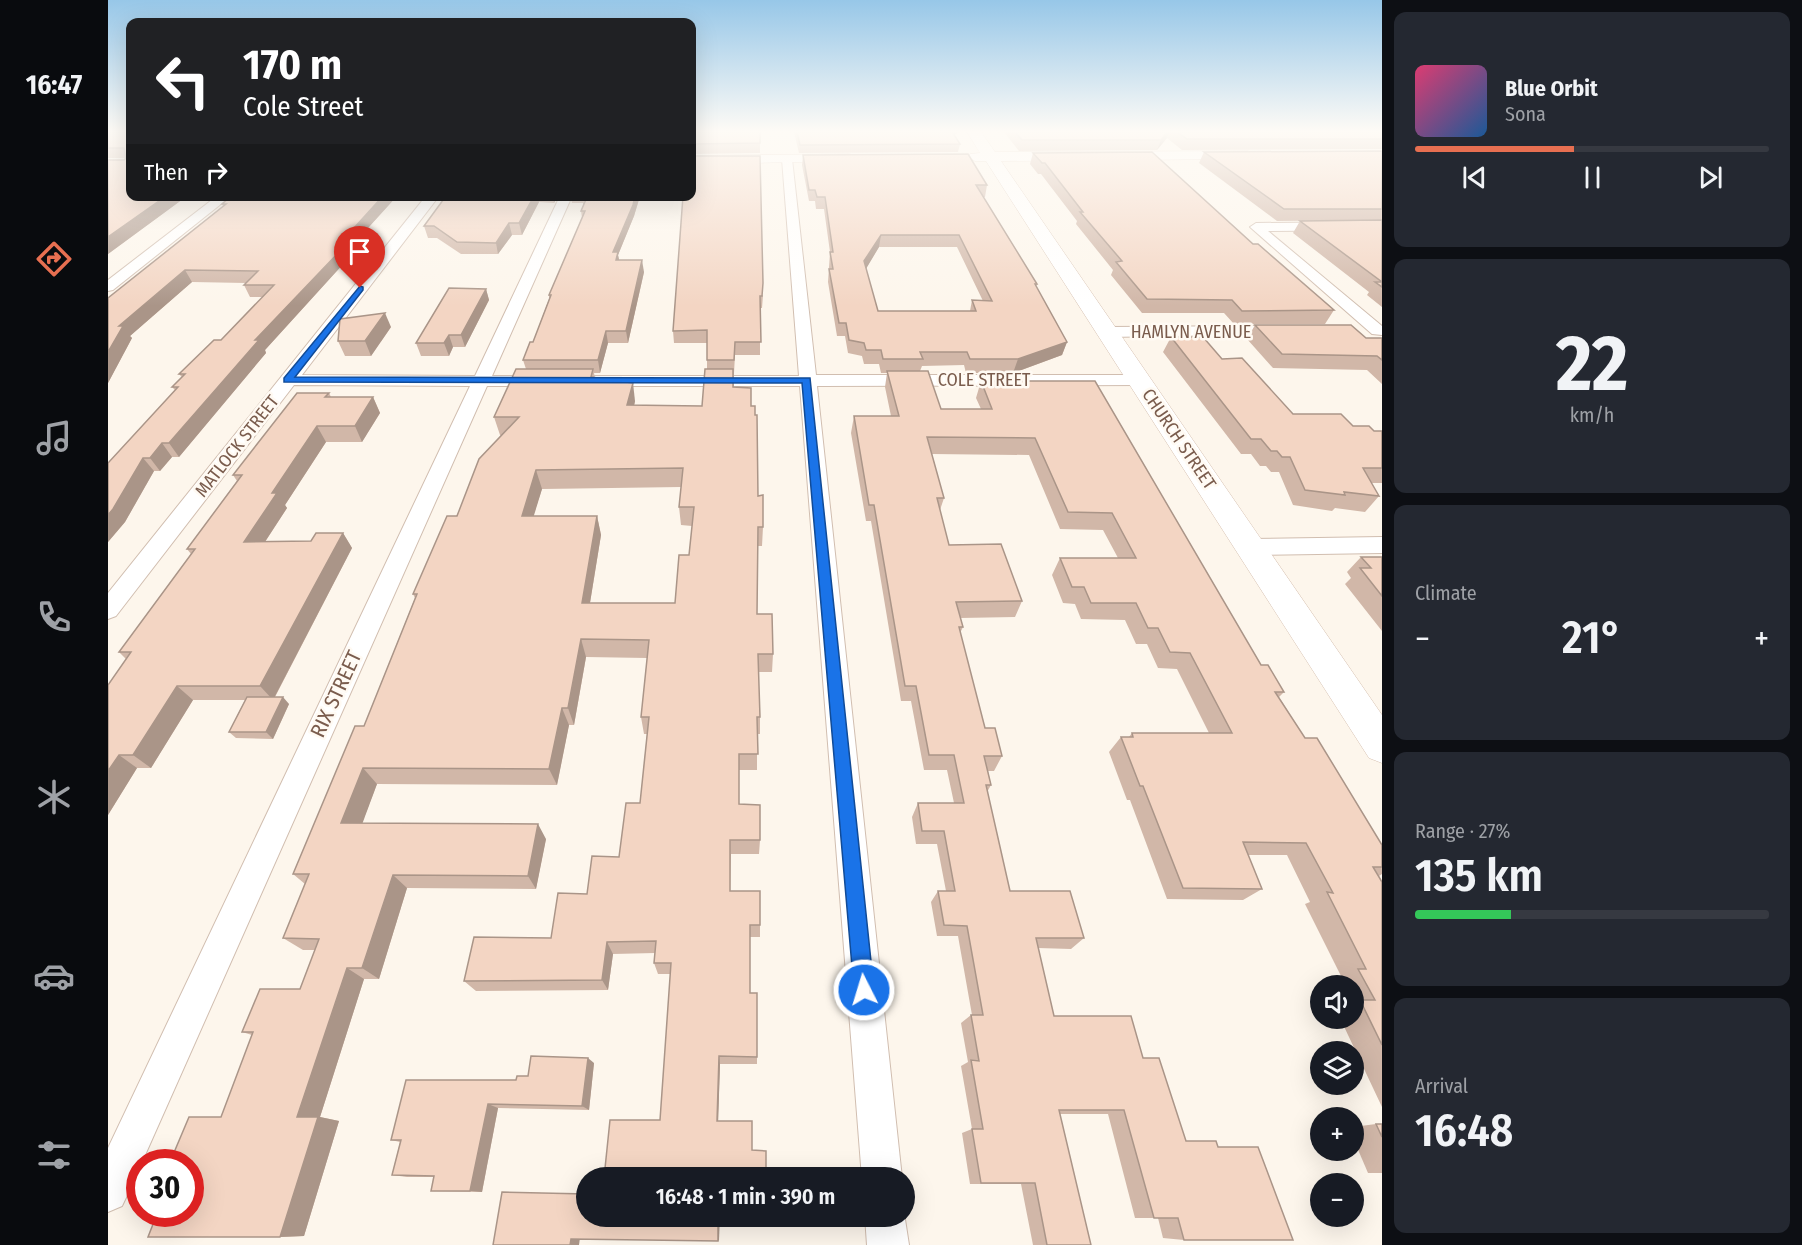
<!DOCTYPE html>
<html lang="en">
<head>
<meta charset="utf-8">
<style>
	body { margin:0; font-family:"Fira Sans Condensed",sans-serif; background:#242831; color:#f1f3f6; height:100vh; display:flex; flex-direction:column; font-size:22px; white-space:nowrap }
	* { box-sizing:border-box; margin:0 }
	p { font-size:20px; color:#9ea1a6 }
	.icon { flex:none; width:33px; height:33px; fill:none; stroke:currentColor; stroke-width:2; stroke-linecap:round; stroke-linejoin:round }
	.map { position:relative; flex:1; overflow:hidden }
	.side { display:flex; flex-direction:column; gap:12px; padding:12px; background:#0d0f14; width:420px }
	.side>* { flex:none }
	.hud { position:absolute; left:18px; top:18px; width:570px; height:183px; border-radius:12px; box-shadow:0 6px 24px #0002; background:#202124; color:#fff; overflow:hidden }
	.controls { position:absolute; left:1202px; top:975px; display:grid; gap:12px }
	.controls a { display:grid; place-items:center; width:54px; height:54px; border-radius:50%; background:#171b24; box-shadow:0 6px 24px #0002; font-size:30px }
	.speed { position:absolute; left:18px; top:1149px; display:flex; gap:12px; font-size:30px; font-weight:700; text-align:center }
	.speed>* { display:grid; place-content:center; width:78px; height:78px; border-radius:50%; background:#171b24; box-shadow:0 6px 24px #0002; line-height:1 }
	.speed .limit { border:9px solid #d22; background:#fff; color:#111 }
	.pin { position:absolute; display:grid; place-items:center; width:51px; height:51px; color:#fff; margin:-62px -26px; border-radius:50% 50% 50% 0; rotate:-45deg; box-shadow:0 0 6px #0007 }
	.pin .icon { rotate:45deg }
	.me { position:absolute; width:66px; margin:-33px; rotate:355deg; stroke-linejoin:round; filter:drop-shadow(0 0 4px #0008) }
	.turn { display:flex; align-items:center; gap:21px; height:126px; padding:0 18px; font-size:27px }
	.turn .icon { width:78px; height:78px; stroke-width:2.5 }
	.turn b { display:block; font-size:42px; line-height:51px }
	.then { display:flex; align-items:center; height:57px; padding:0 18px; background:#0003; gap:12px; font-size:22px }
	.big { font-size:45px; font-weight:600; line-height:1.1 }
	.side .tile { flex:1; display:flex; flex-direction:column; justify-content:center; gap:9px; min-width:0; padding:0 21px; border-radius:12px; background:#242831 }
	.side .dial { align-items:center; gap:0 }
	.dial b { font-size:78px; line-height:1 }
	.song { display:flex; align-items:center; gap:18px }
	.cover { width:72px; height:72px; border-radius:9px; background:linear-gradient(135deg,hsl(340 70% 55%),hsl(210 70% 35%)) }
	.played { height:6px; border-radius:3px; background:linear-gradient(90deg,#e76f51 45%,#363941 45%) }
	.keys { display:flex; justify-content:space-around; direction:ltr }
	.heat { display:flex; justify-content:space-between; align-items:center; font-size:33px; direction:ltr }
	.charge { height:9px; border-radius:4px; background:linear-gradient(90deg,#34c759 27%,#363941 0) }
	.trip { position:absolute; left:468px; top:1167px; width:339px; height:60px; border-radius:30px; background:#171b24; box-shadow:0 6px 24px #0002; font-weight:600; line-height:60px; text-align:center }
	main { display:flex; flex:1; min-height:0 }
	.tabs { display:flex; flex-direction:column; width:108px; justify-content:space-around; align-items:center; background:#090b0e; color:#9ea1a6 }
	.tabs .icon { width:42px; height:42px }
	.tabs .current { color:#e76f51 }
	.tabs b { font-size:27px; color:#f1f3f6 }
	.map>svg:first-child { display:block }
</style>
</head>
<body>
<main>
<nav class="tabs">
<b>16:47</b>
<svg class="icon current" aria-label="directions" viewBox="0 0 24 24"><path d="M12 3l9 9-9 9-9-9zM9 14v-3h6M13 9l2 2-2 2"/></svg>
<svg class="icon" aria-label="music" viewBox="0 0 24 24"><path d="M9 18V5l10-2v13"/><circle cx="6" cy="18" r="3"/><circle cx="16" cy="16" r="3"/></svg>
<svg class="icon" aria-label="phone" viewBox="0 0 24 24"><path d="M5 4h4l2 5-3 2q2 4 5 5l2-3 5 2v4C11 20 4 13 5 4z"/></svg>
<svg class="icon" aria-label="climate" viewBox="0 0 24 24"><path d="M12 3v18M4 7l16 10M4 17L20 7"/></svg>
<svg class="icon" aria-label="car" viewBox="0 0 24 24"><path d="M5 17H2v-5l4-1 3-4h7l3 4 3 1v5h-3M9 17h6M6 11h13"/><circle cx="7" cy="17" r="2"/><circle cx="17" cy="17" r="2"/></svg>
<svg class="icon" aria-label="filters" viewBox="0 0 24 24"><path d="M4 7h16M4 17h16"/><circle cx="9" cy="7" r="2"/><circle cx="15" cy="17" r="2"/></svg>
</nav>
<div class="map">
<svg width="1274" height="1245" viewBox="0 0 1274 1245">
	<rect width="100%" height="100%" fill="#fdf6ec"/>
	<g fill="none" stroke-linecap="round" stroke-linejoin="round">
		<defs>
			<g id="street">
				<path d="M679 156 684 159 708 375H1032L1038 376 1041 380 1038 384 1032 385 709 386 794 1178H754L692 386H476L470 385 467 381 470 377 476 376H691L674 159Z"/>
				<path d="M109 196H123L5 290 0 291V280Z"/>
				<path d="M318 196H331L194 375 367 376 452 196H464L384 376H436L442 377 445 381 442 385 436 386H379L34 1162H32V1168L14 1206 0 1212V1148L362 386 186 385 8 616 0 619V593Z"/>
				<path d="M1274 222V230L1160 231 1274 326V335L1264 334 1142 227 1148 223Z"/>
				<path d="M1175 326 1183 331 1181 334 1000 337 992 332 1000 327Z"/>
				<path d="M1274 537V553L1142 555 1134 552 1131 547 1134 542 1142 539Z"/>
				<path d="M796 1213 801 1245H759L757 1216H796Z"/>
			</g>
			<g id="secondary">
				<path d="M859 132H873L887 152 1140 151 1147 155 1140 159 893 161 1274 715V763L1261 758 878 161H867L860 157 862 154 872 153Z"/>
				<path d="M741 154 746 155 748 158 746 161 584 164V156Z"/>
			</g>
		</defs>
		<use href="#street" stroke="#d1beb0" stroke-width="2"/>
		<use href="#secondary" stroke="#d6c0b0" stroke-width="1"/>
		<use href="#street" fill="#fff" fill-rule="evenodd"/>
		<use href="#secondary" fill="#fff" fill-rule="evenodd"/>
	</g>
	<g fill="#d1b7a8" fill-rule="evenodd">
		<path d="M0 132H22V196H79L0 254 16 160 18 158H0Z"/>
		<path d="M584 132H652V153L584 154Z"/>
		<path d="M686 132H847V136L852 144 850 152 691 153Z"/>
		<path d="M896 132H1274V149L1074 150 1059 138 1049 150 911 151Z"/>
		<path d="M1274 151V220L1169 221 1091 163 1096 152Z"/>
		<path d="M925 153 1145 244 1226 310 1217 324H1126L1116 313H1034L1003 275 1005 270 968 224 969 221 933 174H930L922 164Z"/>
		<path d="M695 155 879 185 877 197H875L929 284 928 287 959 342 954 355 905 373H858L856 365 814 366 812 371 833 409H873L868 398 873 381H987L1153 665 1176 692 1171 697 1197 738 1274 845V874L1271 876 1274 882V1107L1232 1018H1245V986H1230L1226 978 1233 976 1197 904 1202 902 1179 855H1140L1154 889 1135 900 1059 899 1022 800H1019L1001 752 1013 737H1021L1024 733H1101L1069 669 1050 668 1039 644H1028L1017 620 973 619 967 604 955 603 944 575 952 558H1010L995 530 952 529 921 455 824 454 836 498 832 510 841 545 914 601 907 617 852 618 855 627 852 633 877 728 894 756 886 771H880L883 785 879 792 902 891 976 938 963 949 930 948 946 1016H1023L1076 1240 1055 1238 1050 1218H1027L1000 1114H952L983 1245H925L913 1184H862L854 1133 864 1129 853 1066 860 1062 853 1023 863 1015H864L850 936H829L823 902 830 891H838L829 844H808L804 817 810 803H846L839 770H816L803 701H793L763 521H758L743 433 746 416H783L777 387 779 373H773L771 364H756L754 356 740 353 737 336H729L720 282 722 252 716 209H708L707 201H701L694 165ZM771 247H849L875 301 864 300 862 311H770L758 268Z"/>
		<path d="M123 196H289L250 239 237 262 157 350 158 353 71 457H64L52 471H46L17 522 0 542V463L67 390 64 387 74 377 71 374 113 340 155 297H142L136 285 138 283 84 282 22 336 24 338 0 383V298L115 206 114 204Z"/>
		<path d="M338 196H450L446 203 431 202 414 235H404L390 254H353L329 238H320L316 226Z"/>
		<path d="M462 196H532L526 216 510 255 511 260 536 272 520 343H500L492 373H486L487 378 527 401 526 406H594L599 369V343H566L565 331 655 295 654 308H652V355H627L626 373V387L643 406 647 415 650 496 655 527 654 546H650L649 614 665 654 664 672H650L652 717V734H649V770H631V804L652 840 651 854H623L622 891 652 925V937H642V993L649 1057V1064H612L610 1121 644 1150 658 1178 552 1120 563 974H550L546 963 547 953 505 954 500 990 368 991 356 981 443 938 511 857 532 803 539 734H536L533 717 539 658 478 657 466 725H461L449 785 269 784 254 823 438 839 428 889 299 888 271 979H256L212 1117 231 1121 196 1236 172 1237 113 1117 144 1035 134 1032 192 989 207 950H195L175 938 197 884 185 874 256 726 307 598 305 594 393 435H392L386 417 418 369 415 360 425 342 441 299V295L474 218 473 211 475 206V203H464ZM573 487 571 507 573 525 584 526 581 555 567 603H482L493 535 489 516H425L434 489Z"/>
		<path d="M1192 221H1274V307L1259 295 1261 292 1185 233Z"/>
		<path d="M378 289 381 300 357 347H345L341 356H313L308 343Z"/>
		<path d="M1147 325 1258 338H1274V384L1259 370 1165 368 1139 339Z"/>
		<path d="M283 327 263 356H237L230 341Z"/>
		<path d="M1063 337 1114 359 1185 414 1266 431H1274V483H1263L1271 496 1257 512 1227 508 1224 511 1185 505 1171 472H1163L1158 466H1152L1143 454H1133L1055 352Z"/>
		<path d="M221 393 223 397H265L272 413 254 442H218L177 505 179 508 157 542 203 541 235 533 244 548 167 697 181 704 165 739 128 738 121 732 137 700H85L43 768H29L0 815 18 659 11 652 83 554 79 549 129 481 125 475Z"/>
		<path d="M1253 557H1274V631L1237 584 1243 578 1239 572Z"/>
		<path d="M486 1063 481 1110 390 1108 374 1192 323 1191 326 1177H299L284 1175 292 1142 283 1140 408 1080 420 1076Z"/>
		<path d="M1268 1124H1274V1173H1260L1245 1138V1127Z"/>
	</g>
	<g fill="#aa9588">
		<path d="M1059 132H1061L1059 138 1049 150 1053 140Z"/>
		<path d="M58 196H79L0 254V237Z"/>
		<path d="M275 196H289L250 239 237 262 157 350 158 353 71 457 61 443 147 340 246 228Z"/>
		<path d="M426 196H430L431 202 414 235 411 223Z"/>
		<path d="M445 196H450L446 203Z"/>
		<path d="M527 196H532L526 216 510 255 512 264 509 272 505 252Z"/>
		<path d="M401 223 404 235 390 254 388 243Z"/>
		<path d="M773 235 771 247 755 274 756 261Z"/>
		<path d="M534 260 536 272 520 343 518 331Z"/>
		<path d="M77 270 84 282 22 336 24 338 0 383V352L11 326Z"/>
		<path d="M378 289 381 300 357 347 353 335Z"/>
		<path d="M277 313 283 327 263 356 257 341Z"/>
		<path d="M498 331 500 343 492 373 490 360Z"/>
		<path d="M341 335 345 347 341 356 336 343Z"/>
		<path d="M959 342 954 355 905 373 910 359Z"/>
		<path d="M525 383 527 401 522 424 519 405Z"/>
		<path d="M265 397 272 413 254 442 247 426Z"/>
		<path d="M209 426 218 442 177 505 179 508 147 557 136 542 164 493Z"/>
		<path d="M54 443 64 457 52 471 42 458Z"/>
		<path d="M35 458 46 471 17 522 0 542V515Z"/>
		<path d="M428 470 434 489 420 535 414 516Z"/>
		<path d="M489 516 493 535 479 621 474 603Z"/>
		<path d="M235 533 244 548 165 700 152 686Z"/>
		<path d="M473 639 478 657 466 725 460 708Z"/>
		<path d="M69 686 85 700 43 768 25 755Z"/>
		<path d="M175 697 181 704 165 739 158 732Z"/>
		<path d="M454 708 461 725 449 785 441 769Z"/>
		<path d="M11 755 29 768 0 815V771Z"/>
		<path d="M255 768 269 784 249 838 233 823Z"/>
		<path d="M430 824 438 839 428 889 420 876Z"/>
		<path d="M285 875 299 888 271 979 254 968Z"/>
		<path d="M499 942 505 954 500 990 494 980Z"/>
		<path d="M239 968 256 979 212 1117 231 1121 196 1236 172 1237 189 1117Z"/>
		<path d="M611 1056 612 1064 610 1125 609 1121Z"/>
		<path d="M480 1058 486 1063 481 1110 474 1106Z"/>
		<path d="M380 1104 390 1108 374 1192 362 1191Z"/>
		<path d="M610 1216H612L611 1240 610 1241Z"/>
		<path d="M472 1238 471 1245H462L463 1239Z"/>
	</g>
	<g fill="#f3d5c3" stroke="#aa9588" stroke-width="1.5" fill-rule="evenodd">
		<path d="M0 132H22V196H58L0 237V160H16L18 158 16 148H0Z"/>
		<path d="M584 132H652V143L584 144Z"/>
		<path d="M689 132H847L848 133H845L852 144 692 145Z"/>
		<path d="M907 132H1059L1053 140H914Z"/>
		<path d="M1069 132H1274V139H1079Z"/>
		<path d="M1274 151V209H1176L1096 152Z"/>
		<path d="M1044 152 1145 244H1150L1226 310 1134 311 1124 300 1039 299 1008 262 1014 261 972 212H975L937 163H934L925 153Z"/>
		<path d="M860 154 879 185H868L929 284H927L959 342 910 359H862L859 352H812L815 359H775L773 350H758L756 343 741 340 738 323H731L721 269H725L722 252H725L717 197H709L707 190H701L695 155ZM773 235H851L884 301 864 300 868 311H770L756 261Z"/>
		<path d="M584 156H652L655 283 654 296H652L653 342H627L626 360H599V330L565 331 575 196H584Z"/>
		<path d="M123 196H275L246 228 232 251 147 340H151L61 443H54L42 458H35L5 509 0 515V463L70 387H64L77 374H71L106 340H113L166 285H136L150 271 77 270 11 326H15L0 352V298L118 204H114Z"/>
		<path d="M338 196H426L411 223H401L388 243 349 242 326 226H316Z"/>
		<path d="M474 196H527L525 205 505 252H510L508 260H534L518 331H498L490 360H415L422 342H425L443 295H441L477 211H473L479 197H474Z"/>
		<path d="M1274 220V287L1267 282H1274L1192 221Z"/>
		<path d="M341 288 378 289 353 335H341L336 343H308Z"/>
		<path d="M277 313 257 341H230L232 319Z"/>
		<path d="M1147 325H1243L1258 338H1274V360L1269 356 1174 354Z"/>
		<path d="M1063 337H1095L1114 359 1134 358 1185 414H1233L1245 426H1261L1266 431H1274V468H1255L1271 496 1236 492 1237 495 1197 490 1182 457H1174L1169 451H1163L1153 439H1143Z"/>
		<path d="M408 369H485L483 377 525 383 519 405 594 406 597 369H625V387L643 388V406H647V415H649L650 496 655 495V527H650L649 614H664L665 654H650L652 717H649L650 754H631V804L652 805V840H622V891H652V925H642V993H649V1057L611 1056 609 1121H644V1150L658 1151V1178H496L502 1120H552L563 963H546L548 941 499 942 494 980 356 981 366 937 443 938 450 893 479 894 484 856 511 857 518 803H532L541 717H533L541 640 473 639 460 708H454L441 769 255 768 233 823 430 824 420 876 285 875 254 968H239L189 1117H210L172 1237H40L49 1214H82V1162H62L81 1117H113L145 1032H134L152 989H192L211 939 175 938 201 874H185L247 726H256L309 594H305L339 516H349L371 459 411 417H386ZM575 468 571 507H586L581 555H571L567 603H474L489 516H414L428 470Z"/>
		<path d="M779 371H820L833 409H884L873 381H987L1153 665H1160L1176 692H1167L1197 738H1209L1274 845V867H1265L1274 882V1045L1252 1000H1267L1250 969H1258L1219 892 1225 893 1198 843 1135 842 1154 889 1075 888 1035 786H1032L1013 737H1025L1024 733H1124L1082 653 1062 652 1050 628H1040L1028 603H983L976 587H964L952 558H1028L1004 513 960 512 927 438 819 437 836 498H829L841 545 893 544 914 601 848 602 855 627H851L877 728H887L894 756H876L883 785H878L902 891H962L976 938H928L946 1016H1023L1035 1058H1051L1078 1141H1108L1110 1147H1150L1185 1240H1076L1070 1218H1046L1016 1110H951L983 1245H939L927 1183H873L864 1129H875L863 1060 871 1061 863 1015H875L859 926 836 925 830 891H847L836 831H814L810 803H856L846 755H821L808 686H797L766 505H761L746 416H791Z"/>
		<path d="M189 393H221L217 397H265L247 426H209L164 493H169L136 542 203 541 208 533H235L152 686H69L25 755H11L0 771V685L23 652H11L87 549H79L134 475H125Z"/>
		<path d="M1253 557H1274V596L1252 568H1263Z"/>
		<path d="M139 697H175L158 732H121Z"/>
		<path d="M423 1056 480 1058 474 1106 380 1104 362 1191H323L326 1176 284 1175 293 1140H283L298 1080H408L409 1076H420Z"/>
		<path d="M1268 1124H1274V1137Z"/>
		<path d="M394 1192 478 1194V1216H610V1241L463 1239 462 1245H385Z"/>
	</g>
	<linearGradient id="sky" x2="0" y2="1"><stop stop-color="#97c7e8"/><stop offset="0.43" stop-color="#fefbf6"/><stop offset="1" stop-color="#fefbf6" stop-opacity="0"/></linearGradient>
	<rect width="1274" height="306" fill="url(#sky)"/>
	<path fill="#1a73e8" stroke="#114b97" stroke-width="1.5" d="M252 286 255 287V290L187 377 702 378 766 990 763 997 756 1000 749 997 746 990 694 383 176 382V378Z"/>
	<g text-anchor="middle" stroke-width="5" stroke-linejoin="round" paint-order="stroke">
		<g font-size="18" fill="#7a5c4d" stroke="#fffaf3">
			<text x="1083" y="338">HAMLYN AVENUE</text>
			<text x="876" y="386">COLE STREET</text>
			<text transform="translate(1071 439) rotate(56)" y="6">CHURCH STREET</text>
			<text transform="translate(129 446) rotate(-52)" y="6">MATLOCK STREET</text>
		</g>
		<g font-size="21" fill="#7a5c4d" stroke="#fffaf3">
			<text transform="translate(228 694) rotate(-65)" y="7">RIX STREET</text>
		</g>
	</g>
</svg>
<div class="controls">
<a><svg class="icon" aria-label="sound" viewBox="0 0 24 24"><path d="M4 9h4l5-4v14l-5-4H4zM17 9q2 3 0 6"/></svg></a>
<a><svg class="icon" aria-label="layers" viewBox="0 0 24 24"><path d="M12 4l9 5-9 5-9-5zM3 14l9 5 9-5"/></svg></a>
<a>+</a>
<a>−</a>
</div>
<div class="speed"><div class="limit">30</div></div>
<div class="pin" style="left:252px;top:288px;background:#d93025"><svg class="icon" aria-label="arrive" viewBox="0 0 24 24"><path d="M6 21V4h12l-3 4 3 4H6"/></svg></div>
<svg class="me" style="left:756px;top:990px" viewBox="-20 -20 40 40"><circle r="17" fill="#1a73e8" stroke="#fff" stroke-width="3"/><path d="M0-11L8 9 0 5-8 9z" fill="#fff"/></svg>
<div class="trip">16:48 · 1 min · 390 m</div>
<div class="hud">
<div class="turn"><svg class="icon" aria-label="left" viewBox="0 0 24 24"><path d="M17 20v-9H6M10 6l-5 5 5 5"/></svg><div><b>170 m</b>Cole Street</div></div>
<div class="then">Then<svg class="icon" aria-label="right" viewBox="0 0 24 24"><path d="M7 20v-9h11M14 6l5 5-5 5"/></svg></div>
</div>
</div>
<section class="side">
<div class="tile">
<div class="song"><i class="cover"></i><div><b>Blue Orbit</b><p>Sona</p></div></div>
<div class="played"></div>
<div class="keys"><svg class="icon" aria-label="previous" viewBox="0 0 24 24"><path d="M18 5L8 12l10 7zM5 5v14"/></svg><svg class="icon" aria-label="pause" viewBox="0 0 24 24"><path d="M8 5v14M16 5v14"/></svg><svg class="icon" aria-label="next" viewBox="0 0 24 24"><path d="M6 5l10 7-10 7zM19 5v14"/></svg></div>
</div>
<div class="tile dial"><b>22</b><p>km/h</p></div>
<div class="tile"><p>Climate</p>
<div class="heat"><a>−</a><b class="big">21°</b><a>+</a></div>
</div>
<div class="tile"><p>Range · 27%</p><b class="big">135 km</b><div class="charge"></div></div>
<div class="tile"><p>Arrival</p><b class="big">16:48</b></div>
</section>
</main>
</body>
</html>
